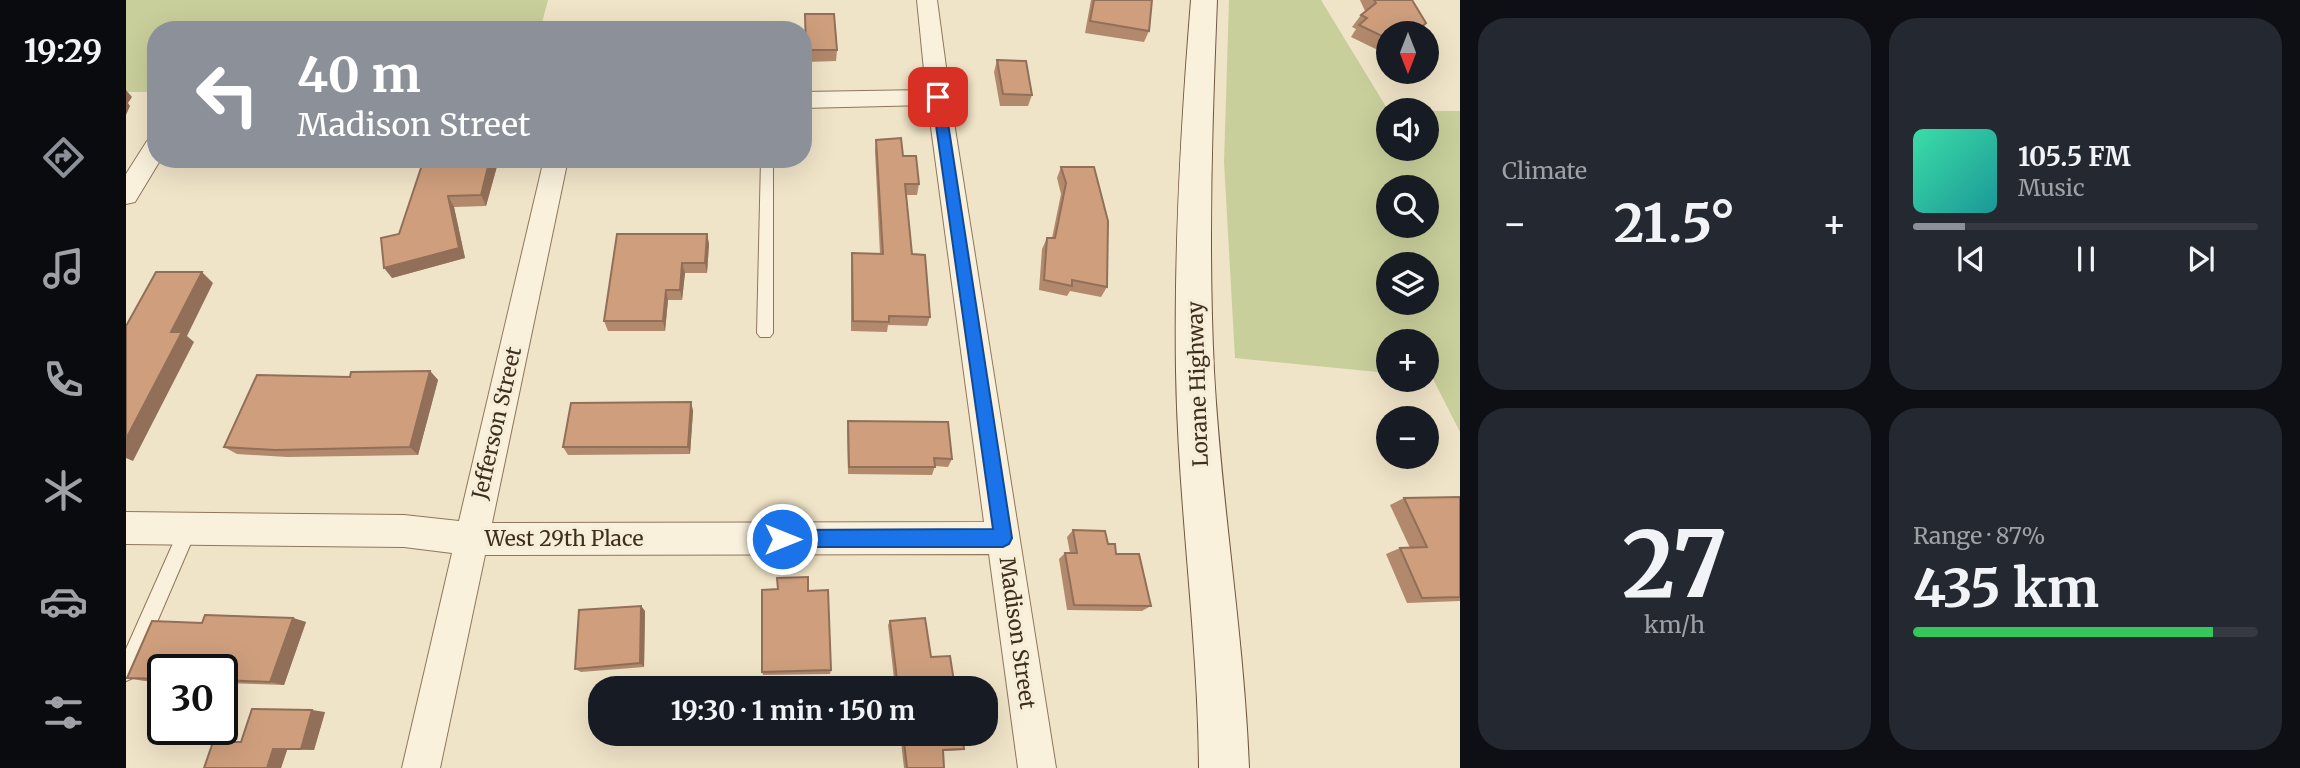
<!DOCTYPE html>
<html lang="en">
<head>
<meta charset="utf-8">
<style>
	body { margin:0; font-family:Merriweather,serif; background:#242831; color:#f1f3f6; height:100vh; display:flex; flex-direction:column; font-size:26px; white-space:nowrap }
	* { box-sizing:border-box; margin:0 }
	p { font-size:23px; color:#9ea1a6 }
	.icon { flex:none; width:38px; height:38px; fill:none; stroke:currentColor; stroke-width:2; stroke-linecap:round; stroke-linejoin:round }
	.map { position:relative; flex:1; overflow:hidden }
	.details { display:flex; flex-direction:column; gap:18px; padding:18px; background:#0d0f14; width:840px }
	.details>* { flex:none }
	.hud { position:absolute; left:21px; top:21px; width:665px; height:147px; border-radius:28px; box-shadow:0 7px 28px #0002; background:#8c9099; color:#fff; overflow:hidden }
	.needle { width:46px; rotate:180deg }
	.fabs { position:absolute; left:1250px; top:21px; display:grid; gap:14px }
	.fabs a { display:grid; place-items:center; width:63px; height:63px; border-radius:50%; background:#171b24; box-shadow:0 7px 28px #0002; font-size:35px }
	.speed { position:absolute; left:21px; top:654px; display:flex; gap:14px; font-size:35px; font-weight:700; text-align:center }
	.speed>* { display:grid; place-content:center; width:91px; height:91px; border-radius:50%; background:#171b24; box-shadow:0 7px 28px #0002; line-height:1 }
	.speed .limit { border:4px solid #111; border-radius:10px; background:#fff; color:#111 }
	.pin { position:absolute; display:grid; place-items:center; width:60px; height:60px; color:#fff; margin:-30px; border-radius:14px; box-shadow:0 4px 10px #0006 }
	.me { position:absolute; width:77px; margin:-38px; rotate:90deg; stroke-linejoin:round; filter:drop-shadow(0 0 5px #0008) }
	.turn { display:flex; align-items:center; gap:24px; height:147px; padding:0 35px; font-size:32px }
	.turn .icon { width:91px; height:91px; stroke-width:2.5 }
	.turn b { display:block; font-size:49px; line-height:60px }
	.big { font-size:52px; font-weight:700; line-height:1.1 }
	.details .tile { flex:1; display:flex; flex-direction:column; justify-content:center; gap:10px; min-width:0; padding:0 24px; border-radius:28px; background:#242831 }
	.details .dial { align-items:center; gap:0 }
	.dial b { font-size:91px; line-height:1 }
	.song { display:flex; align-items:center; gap:21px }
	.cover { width:84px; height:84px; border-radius:10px; background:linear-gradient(135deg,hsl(160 70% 55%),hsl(180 70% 35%)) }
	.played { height:7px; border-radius:4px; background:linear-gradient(90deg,#8c9099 15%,#363941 15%) }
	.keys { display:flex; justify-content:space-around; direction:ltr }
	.heat { display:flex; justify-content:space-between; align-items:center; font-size:38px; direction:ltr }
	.charge { height:10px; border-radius:5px; background:linear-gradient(90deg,#34c759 87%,#363941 0) }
	.details .tiles { flex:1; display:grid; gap:18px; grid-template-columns:repeat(2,1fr) }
	.trip { position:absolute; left:462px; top:676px; width:410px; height:70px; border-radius:28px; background:#171b24; box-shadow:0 7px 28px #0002; font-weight:700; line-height:70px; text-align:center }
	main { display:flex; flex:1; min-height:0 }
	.tabs { display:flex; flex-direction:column; width:126px; justify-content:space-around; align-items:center; background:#090b0e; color:#9ea1a6 }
	.tabs .icon { width:49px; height:49px }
	.tabs .on { color:#8c9099 }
	.tabs b { font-size:32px; color:#f1f3f6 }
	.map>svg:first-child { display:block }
</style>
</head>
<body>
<main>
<nav class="tabs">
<b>19:29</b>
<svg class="icon on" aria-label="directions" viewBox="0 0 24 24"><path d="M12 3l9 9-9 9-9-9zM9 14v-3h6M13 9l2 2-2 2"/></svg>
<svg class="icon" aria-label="music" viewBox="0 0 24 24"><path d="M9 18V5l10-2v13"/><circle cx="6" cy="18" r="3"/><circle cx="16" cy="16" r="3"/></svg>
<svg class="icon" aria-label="phone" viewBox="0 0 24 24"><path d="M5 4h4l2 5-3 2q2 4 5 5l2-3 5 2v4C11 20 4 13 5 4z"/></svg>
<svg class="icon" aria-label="climate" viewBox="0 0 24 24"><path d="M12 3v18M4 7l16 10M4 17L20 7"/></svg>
<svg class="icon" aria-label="car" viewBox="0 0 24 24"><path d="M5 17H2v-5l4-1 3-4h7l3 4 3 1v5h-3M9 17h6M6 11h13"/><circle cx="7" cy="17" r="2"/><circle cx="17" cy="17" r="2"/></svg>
<svg class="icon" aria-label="filters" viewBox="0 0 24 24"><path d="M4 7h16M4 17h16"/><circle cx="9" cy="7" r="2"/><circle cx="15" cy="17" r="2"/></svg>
</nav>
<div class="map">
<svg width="1334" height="768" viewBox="0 0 1334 768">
	<rect width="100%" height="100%" fill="#f0e4c8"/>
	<g fill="#c9cf9b" fill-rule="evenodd">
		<path d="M0 0H422L414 30H30V92H0Z"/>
		<path d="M1103 0H1195L1262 110V149H1300V111H1334V432L1306 377 1300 376V341H1262V373L1109 358 1098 162ZM1262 187H1300V226H1262ZM1262 264H1300V303H1262Z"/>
	</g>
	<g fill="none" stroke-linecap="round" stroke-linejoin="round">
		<defs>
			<g id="lane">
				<path d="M635 159H647V333L644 337H634L631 333Z"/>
				<path d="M62 521 68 523 71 529 7 678 0 681V649L56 523Z"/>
			</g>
			<g id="street">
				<path d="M791 0H811L824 97 930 768H892L863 554 359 555 314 768H276L326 553 278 547 0 544V512L278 515 333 521 418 159H442L366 523 858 522 802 105 677 108V92L800 90Z"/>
				<path d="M30 139V159H35L9 202 0 204V174L21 141Z"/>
			</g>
			<path id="secondary" d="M1065 0H1091C1086 124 1082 248 1088 371 1095 504 1118 635 1123 768H1073C1072 635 1052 504 1050 371 1048 247 1055 124 1065 0Z"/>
		</defs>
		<use href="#lane" stroke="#8d765c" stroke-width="2"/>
		<use href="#street" stroke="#8d765c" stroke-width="2"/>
		<use href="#secondary" stroke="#6f573f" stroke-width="2"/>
		<use href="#lane" fill="#faf1dc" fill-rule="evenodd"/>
		<use href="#street" fill="#faf1dc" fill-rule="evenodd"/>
		<use href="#secondary" fill="#faf1dc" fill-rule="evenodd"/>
	</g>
	<g fill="#b2896c">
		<path d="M965 0H1026L1023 31 1018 42 959 33Z"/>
		<path d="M1234 0H1286L1300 23 1292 33H1262V55L1225 37 1230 29 1226 27 1235 15 1239 11Z"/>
		<path d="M679 14 711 50 710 61 680 62Z"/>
		<path d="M871 60 906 95 902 106H874L868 72Z"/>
		<path d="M750 140 777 156 793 184 791 195H780L786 254 804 317 801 326 762 325 761 332 725 331V264L726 253 754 254 749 151Z"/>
		<path d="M98 159H144L143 161H100Z"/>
		<path d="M298 159H373L360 206 328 207 339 258 266 278 273 234Z"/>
		<path d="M527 159H610V164L528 166Z"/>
		<path d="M935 167 981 287 975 297 944 291 941 296 913 290 916 249 921 238H926L935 194 931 178Z"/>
		<path d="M581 234 583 244 581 273H559L556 300H542L539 331H482L478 321Z"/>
		<path d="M304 371 312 380 292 455 161 457 111 454 98 447 224 377Z"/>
		<path d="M565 402 567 411 564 454 442 455 437 447Z"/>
		<path d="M722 421 826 459 822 467 809 466 806 475 722 474 721 429Z"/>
		<path d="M1334 497V601L1281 603 1260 554 1274 548H1284L1264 505 1278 498Z"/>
		<path d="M947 530 982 544 990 554 1025 606 1016 611 941 610 933 559 939 553H944L941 537Z"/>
		<path d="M682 591 705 670 704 674 637 675 636 672Z"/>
		<path d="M515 606 519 611 518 667 455 672 449 669Z"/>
		<path d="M167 618 180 622 158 685 96 683V670H37V681H18L1 678Z"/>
		<path d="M764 621 805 657 829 688H769L762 625Z"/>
		<path d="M199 712 188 750H161L155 768 115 742Z"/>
		<path d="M774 733H836L838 749 834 750 817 751 818 768H778Z"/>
	</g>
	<g fill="#916f58">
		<path d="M0 90 6 97 2 103 4 106 0 115Z"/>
		<path d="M364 159H373L360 206 355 195Z"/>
		<path d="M322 196 328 207 339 258 266 278 258 268Z"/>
		<path d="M581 234 583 244 581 273 579 263Z"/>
		<path d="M556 263 559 273 556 300 554 290Z"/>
		<path d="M76 272 87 283 61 336 68 342 7 461 0 458V439L45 332Z"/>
		<path d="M540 290 542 300 539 331 537 321Z"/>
		<path d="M304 371 312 380 292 455 284 447Z"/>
		<path d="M565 402 567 411 564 454 562 447Z"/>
		<path d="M515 606 519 611 518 667 514 663Z"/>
		<path d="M167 618 180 622 158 685 144 682Z"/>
		<path d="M186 710 199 712 188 750 175 749Z"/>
		<path d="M147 749 161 750 155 768H141Z"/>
	</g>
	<g fill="#cf9f7d" stroke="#916f58" stroke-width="2">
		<path d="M968 0H1026L1023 31 964 21Z"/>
		<path d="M1248 0H1286L1300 23 1289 33H1262V39L1233 25 1241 18 1235 15 1250 3Z"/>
		<path d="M679 14H708L711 50H680Z"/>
		<path d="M871 60 900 61 906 95 877 94Z"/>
		<path d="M775 138 777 156H790L793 184H779L786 254 799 255 804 317 763 316V322L727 321 726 253 757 254 750 140Z"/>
		<path d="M298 159H364L355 195 322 196 333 248 258 268 255 238 273 234Z"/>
		<path d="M935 167H968L982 221 981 287 946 280V286L918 280 921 238H929L940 183Z"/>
		<path d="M491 234H581L579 263H556L554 290H540L537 321H478Z"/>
		<path d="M30 272H76L45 332H56L0 439V326Z"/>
		<path d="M304 371 284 447 149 450 98 447 131 375 224 377 225 372Z"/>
		<path d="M565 402 562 447H437L445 403Z"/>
		<path d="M722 421 822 422 826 459 808 458 809 467H723Z"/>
		<path d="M1334 497V597L1296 598 1274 548 1301 547 1278 498Z"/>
		<path d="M947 530 979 531 982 544H989L990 554H1013L1025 606 948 605 939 553H951Z"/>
		<path d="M682 577V591L702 590 705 670 636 672V590L652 589 651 578Z"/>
		<path d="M515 606 514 663 449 669 453 610Z"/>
		<path d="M79 615 167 618 144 682 96 680V670H37V679L1 678 26 621 76 623Z"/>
		<path d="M799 618 805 657 824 656 829 688H772L764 621Z"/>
		<path d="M126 709 186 710 175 749H147L141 768H78L87 742H115Z"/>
		<path d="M777 733H836L838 749 817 750 818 768H781Z"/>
	</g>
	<path fill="#1a73e8" stroke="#114b97" stroke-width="2" d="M812 93 818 97 886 538 883 544 877 547H656L649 545 647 539 649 533 656 530 867 529 806 97Z"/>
	<g text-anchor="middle" stroke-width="7" stroke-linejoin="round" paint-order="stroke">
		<g font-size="21" fill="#3d2e20" stroke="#f7eed8">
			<text transform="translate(1072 384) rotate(-92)" y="7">Lorane Highway</text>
			<text transform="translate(371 423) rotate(-77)" y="7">Jefferson Street</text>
			<text x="438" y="546">West 29th Place</text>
			<text transform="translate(891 633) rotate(82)" y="7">Madison Street</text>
		</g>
	</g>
</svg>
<div class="fabs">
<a><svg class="needle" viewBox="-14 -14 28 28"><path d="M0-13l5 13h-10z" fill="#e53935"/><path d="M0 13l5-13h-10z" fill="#9ea1a6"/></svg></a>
<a><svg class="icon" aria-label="sound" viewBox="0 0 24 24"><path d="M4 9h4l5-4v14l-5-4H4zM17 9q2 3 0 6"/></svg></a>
<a><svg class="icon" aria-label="search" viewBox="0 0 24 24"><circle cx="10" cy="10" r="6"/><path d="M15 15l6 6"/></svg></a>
<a><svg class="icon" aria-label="layers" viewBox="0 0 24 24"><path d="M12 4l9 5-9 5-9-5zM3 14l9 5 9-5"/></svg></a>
<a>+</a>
<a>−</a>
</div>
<div class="speed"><div class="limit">30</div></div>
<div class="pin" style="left:812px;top:97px;background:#d93025"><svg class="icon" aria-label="arrive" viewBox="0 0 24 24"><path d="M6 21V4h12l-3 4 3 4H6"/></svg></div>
<svg class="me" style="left:656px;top:539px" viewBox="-20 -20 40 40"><circle r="17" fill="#1a73e8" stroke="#fff" stroke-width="3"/><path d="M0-11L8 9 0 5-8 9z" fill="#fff"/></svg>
<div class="trip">19:30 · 1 min · 150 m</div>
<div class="hud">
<div class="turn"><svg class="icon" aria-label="left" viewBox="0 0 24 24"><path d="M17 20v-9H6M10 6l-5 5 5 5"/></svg><div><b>40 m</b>Madison Street</div></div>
</div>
</div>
<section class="details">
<div class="tiles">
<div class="tile"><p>Climate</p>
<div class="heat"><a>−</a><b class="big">21.5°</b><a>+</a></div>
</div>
<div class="tile">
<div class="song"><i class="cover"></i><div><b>105.5 FM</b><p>Music</p></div></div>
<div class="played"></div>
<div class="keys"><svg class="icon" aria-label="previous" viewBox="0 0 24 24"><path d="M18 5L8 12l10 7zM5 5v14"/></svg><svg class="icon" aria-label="pause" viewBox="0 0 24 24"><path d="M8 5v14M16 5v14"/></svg><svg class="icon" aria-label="next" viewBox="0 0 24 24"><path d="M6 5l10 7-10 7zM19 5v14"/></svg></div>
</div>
<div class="tile dial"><b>27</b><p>km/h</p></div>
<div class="tile"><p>Range · 87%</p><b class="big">435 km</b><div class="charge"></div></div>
</div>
</section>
</main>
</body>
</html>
